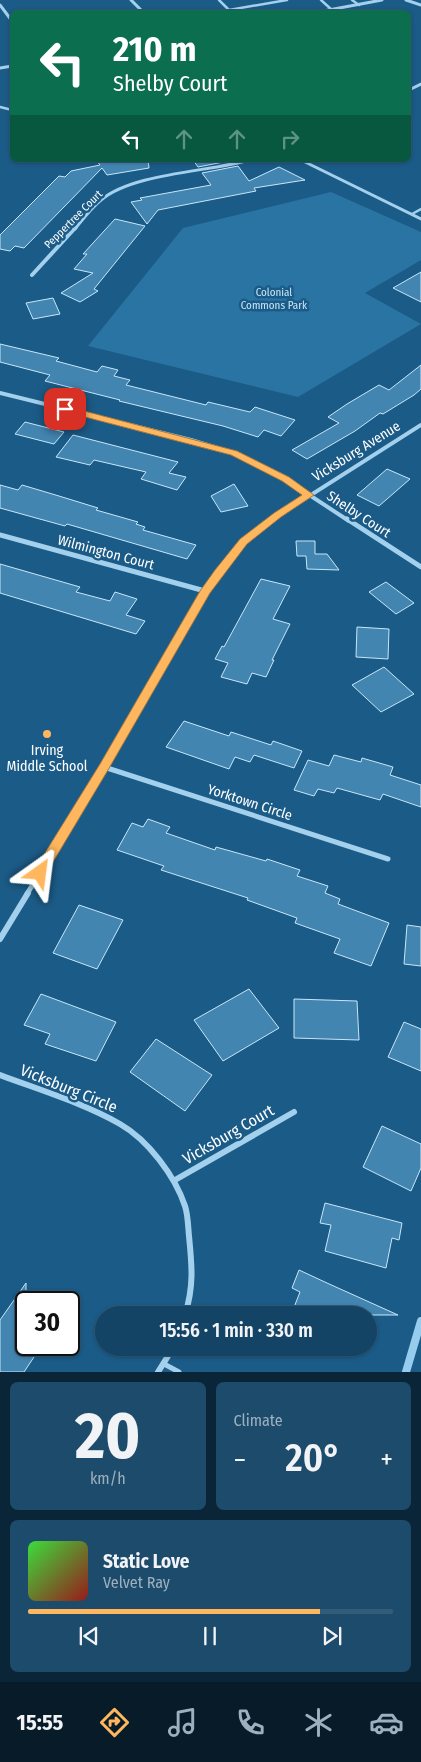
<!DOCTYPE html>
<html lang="en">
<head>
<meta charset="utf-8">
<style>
	body { margin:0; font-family:"Fira Sans Condensed",sans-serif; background:#1d4b6b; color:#f1f3f6; height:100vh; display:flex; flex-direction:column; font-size:19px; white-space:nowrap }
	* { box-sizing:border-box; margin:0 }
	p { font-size:16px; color:#9db0bf }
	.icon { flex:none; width:28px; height:28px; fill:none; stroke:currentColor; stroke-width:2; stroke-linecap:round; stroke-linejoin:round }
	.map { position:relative; height:1372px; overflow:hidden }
	.details { display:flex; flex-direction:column; gap:10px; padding:10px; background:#0b2538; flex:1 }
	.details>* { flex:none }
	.banner { position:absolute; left:10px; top:10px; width:401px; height:152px; border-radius:8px; box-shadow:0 1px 4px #0004,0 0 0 1px #335c79; background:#0b6e4f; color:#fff; overflow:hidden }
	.speed { position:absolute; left:15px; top:1291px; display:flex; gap:10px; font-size:25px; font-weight:700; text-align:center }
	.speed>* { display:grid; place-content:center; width:65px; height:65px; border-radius:50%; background:#144465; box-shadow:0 1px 4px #0004,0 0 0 1px #335c79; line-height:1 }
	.speed .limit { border:2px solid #111; border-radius:8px; background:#fff; color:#111 }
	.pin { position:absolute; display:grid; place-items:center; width:42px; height:42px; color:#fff; margin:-21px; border-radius:10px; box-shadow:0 2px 8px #0006 }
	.me { position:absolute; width:55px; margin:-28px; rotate:31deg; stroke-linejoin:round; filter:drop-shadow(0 0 4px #0008) }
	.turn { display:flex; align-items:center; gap:18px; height:105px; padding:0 20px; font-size:22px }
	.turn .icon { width:65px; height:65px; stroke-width:2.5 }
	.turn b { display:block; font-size:35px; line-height:42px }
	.lanes { display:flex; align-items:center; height:48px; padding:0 20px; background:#0003; justify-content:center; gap:25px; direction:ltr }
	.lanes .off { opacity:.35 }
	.big { font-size:38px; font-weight:600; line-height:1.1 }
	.details .card { flex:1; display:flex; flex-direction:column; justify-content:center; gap:8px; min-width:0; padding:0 18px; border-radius:8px; background:#1d4b6b }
	.details .dial { align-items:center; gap:0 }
	.dial b { font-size:65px; line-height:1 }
	.song { display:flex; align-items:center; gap:15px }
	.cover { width:60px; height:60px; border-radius:8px; background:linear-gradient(135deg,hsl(120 70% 55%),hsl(0 70% 35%)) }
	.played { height:5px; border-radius:2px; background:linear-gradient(90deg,#feb75f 80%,#335c79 80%) }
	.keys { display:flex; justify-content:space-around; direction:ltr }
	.heat { display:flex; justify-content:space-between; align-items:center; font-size:28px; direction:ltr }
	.details .tiles { flex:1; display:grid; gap:10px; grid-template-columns:1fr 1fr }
	.card:last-child { grid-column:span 2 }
	.trip { position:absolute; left:95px; top:1306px; width:282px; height:50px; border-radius:25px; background:#144465; box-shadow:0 1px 4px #0004,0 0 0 1px #335c79; font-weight:600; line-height:50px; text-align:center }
	.tabs { display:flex; height:80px; justify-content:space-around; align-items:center; background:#081b28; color:#9db0bf }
	.tabs .icon { width:35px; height:35px }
	.tabs .selected { color:#feb75f }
	.tabs b { font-size:22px; color:#f1f3f6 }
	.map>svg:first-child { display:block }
</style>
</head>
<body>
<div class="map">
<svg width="421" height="1372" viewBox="0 0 421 1372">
	<rect width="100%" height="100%" fill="#1b5b87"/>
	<path fill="#2a74a4" d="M331 192 421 232V260L365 293 421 324 298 397 88 346 183 228Z"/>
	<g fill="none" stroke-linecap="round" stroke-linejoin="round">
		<path stroke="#96cdee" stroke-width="8" d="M406 1372 421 1321"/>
	</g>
	<g fill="#4385b1" stroke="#c8e6f9">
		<path d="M96 160H148L149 168 107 175 102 168 24 248 15 246 10 251 0 249V235L59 176 65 177 71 171 100 165Z"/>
		<path d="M193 160H234L198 167Z"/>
		<path d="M238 166 249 181 279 167 305 180 254 188 256 191 158 210 147 224 131 202 142 200 140 198 211 185 202 173Z"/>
		<path d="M115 219 145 226 94 289 98 291 80 302 61 293 93 273 74 269 87 254H83Z"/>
		<path d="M421 272V302L393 288Z"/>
		<path d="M53 298 60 314 33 319 26 303Z"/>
		<path d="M0 344 59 358 56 361 97 372 102 366 118 370 114 376 130 380 126 385 206 405 208 402 250 412 255 407 295 420 281 436 264 430 258 437 223 426 119 401 120 400 45 381 50 375 0 362Z"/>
		<path d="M421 365V389L414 395 383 414 380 413 355 431 307 459 292 450 339 423 328 417 347 404 379 385 389 390Z"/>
		<path d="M25 422 64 432 54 444 15 434Z"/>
		<path d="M73 435 178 462 169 473 186 477 177 490 141 479 146 472 94 460 90 465 56 457Z"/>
		<path d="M387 469 410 479 379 506 357 495Z"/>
		<path d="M234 484 248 506 221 512 211 496Z"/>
		<path d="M0 485 18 490 22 485 59 496 98 508 96 510 138 522 136 524 145 527 143 530 196 545 187 559 67 524 65 526 0 508Z"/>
		<path d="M296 541H315V554H327L339 570 307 569 306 556H297Z"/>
		<path d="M0 564 80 587 76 592 110 601 115 592 137 599 126 615 145 621 136 634 0 593Z"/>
		<path d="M261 579 290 586 273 619 290 624 272 660H274L266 677 252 673 247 684 221 677 228 663 215 659 222 646 224 647Z"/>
		<path d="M386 582 414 603 396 614 369 592Z"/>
		<path d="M357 627 389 629 388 659 356 657Z"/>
		<path d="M384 667 414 694 381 712 352 685Z"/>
		<path d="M184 721 229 736 231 732 271 745 273 741 302 751 294 768 254 755 250 762 235 757 229 769 166 747Z"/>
		<path d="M334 755 361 762 362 758 393 767 390 775 421 785V807L383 794 380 800 337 788 334 793 318 789 314 796 294 790 308 760 329 766Z"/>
		<path d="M148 819 170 827 166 833 215 850 216 847 266 861 267 859 300 870 297 876 328 886 325 893 340 899 338 904 389 923 371 966 334 953 340 939 295 923 297 918 247 900 248 898 161 870 164 866 117 850 132 823 143 827Z"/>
		<path d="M79 905 123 920 97 969 53 953Z"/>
		<path d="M407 925 421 927V966L404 964Z"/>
		<path d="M249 989 279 1028 223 1061 194 1020Z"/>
		<path d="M41 994 116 1022 96 1061 45 1044 50 1034 24 1025Z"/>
		<path d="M294 999 357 1001 359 1040 294 1038Z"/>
		<path d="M404 1022 421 1029V1071L388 1057Z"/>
		<path d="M156 1039 212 1075 185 1111 130 1072Z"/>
		<path d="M382 1126 421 1144V1168L411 1191 363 1167Z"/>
		<path d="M325 1203 402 1223 399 1240 392 1238 386 1268 325 1251 331 1225 320 1223Z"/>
		<path d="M299 1270 327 1283 398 1315H291L300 1292 292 1288Z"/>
		<path d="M26 1283V1345H42L24 1372H0V1320Z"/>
	</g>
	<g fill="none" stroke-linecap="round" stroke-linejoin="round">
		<g stroke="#a3d0ec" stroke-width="2.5">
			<path d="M219 0 229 10 287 0"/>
			<path d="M321 0 332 10"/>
			<path d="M352 0 359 5"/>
			<path d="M231 12H233"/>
			<path d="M0 107 12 110"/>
			<path d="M412 214 421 209"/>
		</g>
		<path stroke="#a3d0ec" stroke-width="5" d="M164 1364 179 1372"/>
		<g stroke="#a3d0ec" stroke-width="3">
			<path d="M131 0 143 12"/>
			<path d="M406 0 421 5"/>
			<path d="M0 5 12 21"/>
			<path d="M318 12 382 0"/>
			<path d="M0 68 12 66"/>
			<path d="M409 90 421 84"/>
			<path d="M301 160 421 219"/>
			<path d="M75 229C83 219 91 208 101 200 133 173 208 172 250 160"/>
		</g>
		<g stroke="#a3d0ec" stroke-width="4">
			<path d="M32 275 76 227"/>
			<path d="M0 393 191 440 234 453 285 479 349 521"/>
			<path d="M270 521 421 425"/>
		</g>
		<g stroke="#a3d0ec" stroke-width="5">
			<path d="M347 519 421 567"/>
			<path d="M0 535 205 591"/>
			<path d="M104 767 388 859"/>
			<path d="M27 894 104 767 205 591 232 554 272 519"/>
		</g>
		<g stroke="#a3d0ec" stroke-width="6">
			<path d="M0 939 28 893"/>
			<path d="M0 1075C40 1090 83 1103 120 1124 148 1140 175 1176 185 1206 188 1215 188 1226 189 1236 192 1266 194 1286 185 1315"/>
			<path d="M175 1180 294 1112"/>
			<path d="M158 1372 173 1348"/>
		</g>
	</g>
	<path fill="#feb75f" stroke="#a5773e" d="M65 406 237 451 289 477 314 495 281 517 247 544 210 593 108 770 44 877 40 878 35 877 33 873 35 869 100 764 200 591 215 570 240 539 274 513 302 495 282 481 231 455 62 411 60 409Z"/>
	<circle fill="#feb75f" stroke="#1b5b87" stroke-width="2" cx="47" cy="734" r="5"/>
	<g text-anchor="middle" stroke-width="5" stroke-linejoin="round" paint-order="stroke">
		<g font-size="11" fill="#fff" stroke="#1b5b87">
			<text transform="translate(73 219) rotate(-45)" y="4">Peppertree Court</text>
		</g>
		<g font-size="11" fill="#c8e6f9" stroke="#1b5b87">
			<text x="274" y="296">Colonial<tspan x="274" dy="13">Commons Park</tspan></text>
		</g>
		<g font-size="14" fill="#fff" stroke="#1b5b87">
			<text transform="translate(356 451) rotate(-32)" y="5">Vicksburg Avenue</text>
			<text transform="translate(359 514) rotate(33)" y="5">Shelby Court</text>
			<text transform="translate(106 552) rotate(15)" y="5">Wilmington Court</text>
			<text transform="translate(250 802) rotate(18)" y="5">Yorktown Circle</text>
		</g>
		<g font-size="14" fill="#fff" stroke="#1b5b87">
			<text x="47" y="755">Irving<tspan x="47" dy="16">Middle School</tspan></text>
		</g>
		<g font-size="16" fill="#fff" stroke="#1b5b87">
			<text transform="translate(69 1088) rotate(22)" y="6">Vicksburg Circle</text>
			<text transform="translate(228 1134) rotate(-30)" y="6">Vicksburg Court</text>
		</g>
	</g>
</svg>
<div class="speed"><div class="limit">30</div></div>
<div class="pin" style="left:65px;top:409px;background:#d93025"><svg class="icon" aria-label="arrive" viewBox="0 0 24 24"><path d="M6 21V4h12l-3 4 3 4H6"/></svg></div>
<svg class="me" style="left:40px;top:873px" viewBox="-20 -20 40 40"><path d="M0-17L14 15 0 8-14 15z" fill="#feb75f" stroke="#fff" stroke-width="4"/></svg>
<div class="trip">15:56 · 1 min · 330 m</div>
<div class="banner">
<div class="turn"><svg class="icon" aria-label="left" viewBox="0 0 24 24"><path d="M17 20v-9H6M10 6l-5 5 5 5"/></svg><div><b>210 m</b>Shelby Court</div></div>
<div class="lanes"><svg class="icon" aria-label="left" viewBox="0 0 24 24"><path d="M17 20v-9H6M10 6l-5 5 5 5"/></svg><svg class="icon off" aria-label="ahead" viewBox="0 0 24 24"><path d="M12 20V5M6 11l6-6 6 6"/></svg><svg class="icon off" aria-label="ahead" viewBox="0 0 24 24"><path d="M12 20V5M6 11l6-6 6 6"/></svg><svg class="icon off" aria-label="right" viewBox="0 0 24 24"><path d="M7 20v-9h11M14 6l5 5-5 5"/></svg></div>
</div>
</div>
<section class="details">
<div class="tiles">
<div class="card dial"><b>20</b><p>km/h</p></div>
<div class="card"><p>Climate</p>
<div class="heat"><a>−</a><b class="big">20°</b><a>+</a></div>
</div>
<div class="card">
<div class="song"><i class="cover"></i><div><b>Static Love</b><p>Velvet Ray</p></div></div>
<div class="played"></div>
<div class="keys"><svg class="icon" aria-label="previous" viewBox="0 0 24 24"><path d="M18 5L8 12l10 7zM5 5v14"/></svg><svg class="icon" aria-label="pause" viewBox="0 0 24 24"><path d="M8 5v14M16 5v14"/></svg><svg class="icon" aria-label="next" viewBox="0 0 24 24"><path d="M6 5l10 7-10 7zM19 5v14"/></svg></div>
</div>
</div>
</section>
<nav class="tabs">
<b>15:55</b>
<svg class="icon selected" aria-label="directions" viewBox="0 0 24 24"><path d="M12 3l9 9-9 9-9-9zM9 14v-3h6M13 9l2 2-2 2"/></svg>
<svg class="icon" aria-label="music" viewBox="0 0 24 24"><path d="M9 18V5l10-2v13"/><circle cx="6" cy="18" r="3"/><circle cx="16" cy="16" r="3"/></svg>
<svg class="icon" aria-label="phone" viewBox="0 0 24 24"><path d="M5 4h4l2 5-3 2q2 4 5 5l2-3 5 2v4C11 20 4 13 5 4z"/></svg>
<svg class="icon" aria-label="climate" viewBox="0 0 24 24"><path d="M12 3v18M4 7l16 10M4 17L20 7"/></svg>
<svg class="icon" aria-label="car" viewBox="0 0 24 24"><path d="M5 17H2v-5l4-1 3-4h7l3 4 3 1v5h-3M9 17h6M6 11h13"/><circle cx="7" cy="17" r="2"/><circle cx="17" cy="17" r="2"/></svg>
</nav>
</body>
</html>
